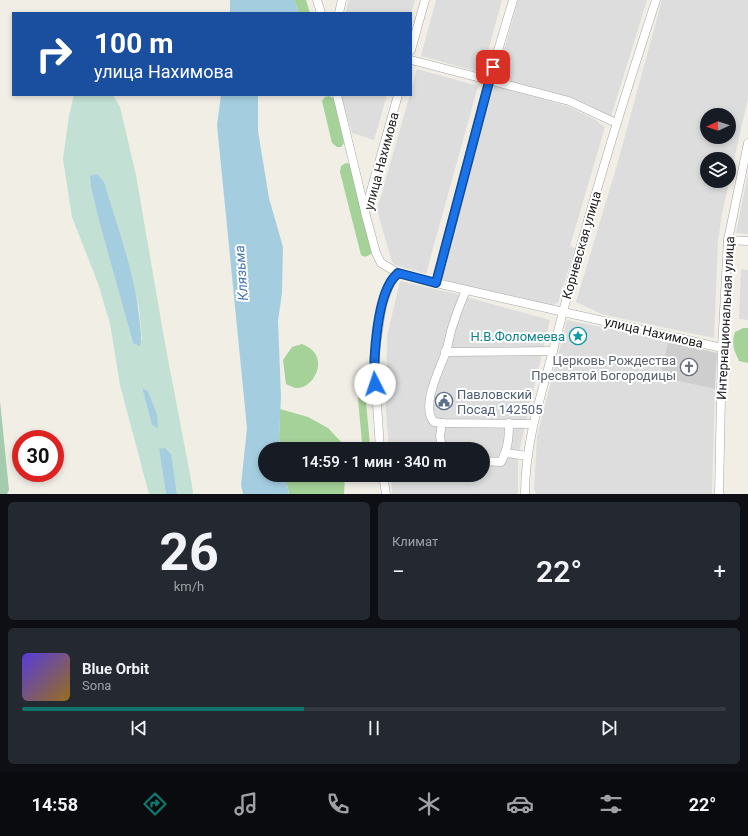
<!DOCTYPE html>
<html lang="ru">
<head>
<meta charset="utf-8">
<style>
	body { margin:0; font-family:Roboto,sans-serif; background:#242831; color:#f1f3f6; height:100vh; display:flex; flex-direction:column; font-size:15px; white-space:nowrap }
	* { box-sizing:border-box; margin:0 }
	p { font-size:13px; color:#9ea1a6 }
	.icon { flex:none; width:22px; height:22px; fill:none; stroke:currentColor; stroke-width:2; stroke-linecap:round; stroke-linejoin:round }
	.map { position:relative; height:494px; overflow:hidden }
	.details { display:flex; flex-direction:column; gap:8px; padding:8px; background:#0d0f14; flex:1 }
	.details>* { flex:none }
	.banner { position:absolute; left:12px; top:12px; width:400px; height:84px; border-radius:0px; box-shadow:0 2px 6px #0003; background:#1a4fa0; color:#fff; overflow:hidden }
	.needle { width:26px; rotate:267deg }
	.tools { position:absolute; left:700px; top:108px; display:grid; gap:8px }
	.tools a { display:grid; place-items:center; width:36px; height:36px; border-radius:50%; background:#171b24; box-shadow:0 2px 6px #0003; font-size:20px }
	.speed { position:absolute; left:12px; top:430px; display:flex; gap:8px; font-size:20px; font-weight:700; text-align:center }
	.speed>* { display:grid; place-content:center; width:52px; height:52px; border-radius:50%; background:#171b24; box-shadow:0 2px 6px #0003; line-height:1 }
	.speed .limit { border:6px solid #d22; background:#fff; color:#111 }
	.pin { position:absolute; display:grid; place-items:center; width:34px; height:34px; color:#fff; margin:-17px; border-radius:8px; box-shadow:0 2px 6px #0006 }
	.me { position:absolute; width:44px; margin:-22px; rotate:356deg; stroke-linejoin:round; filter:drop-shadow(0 0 3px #0008) }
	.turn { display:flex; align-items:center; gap:14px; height:84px; padding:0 16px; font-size:18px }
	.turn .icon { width:52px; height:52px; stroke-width:2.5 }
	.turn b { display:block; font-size:28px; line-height:34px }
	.big { font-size:30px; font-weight:600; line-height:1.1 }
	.details .widget { flex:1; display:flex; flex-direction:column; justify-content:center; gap:6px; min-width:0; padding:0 14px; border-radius:6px; background:#242831 }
	.details .dial { align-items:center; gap:0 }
	.dial b { font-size:52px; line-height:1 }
	.song { display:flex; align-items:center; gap:12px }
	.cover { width:48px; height:48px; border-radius:6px; background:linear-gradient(135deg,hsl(250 70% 55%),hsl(40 70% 35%)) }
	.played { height:4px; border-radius:2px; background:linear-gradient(90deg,#0f766e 40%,#363941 40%) }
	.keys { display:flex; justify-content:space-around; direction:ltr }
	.heat { display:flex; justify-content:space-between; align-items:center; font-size:22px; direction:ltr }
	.details .tiles { flex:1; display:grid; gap:8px; grid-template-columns:1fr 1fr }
	.widget:last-child { grid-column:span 2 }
	.trip { position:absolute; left:258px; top:442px; width:232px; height:40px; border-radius:20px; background:#171b24; box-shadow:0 2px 6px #0003; font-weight:600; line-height:40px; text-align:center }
	.tabs { display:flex; height:64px; justify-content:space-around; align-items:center; background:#090b0e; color:#9ea1a6 }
	.tabs .icon { width:28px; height:28px }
	.tabs .current { color:#0f766e }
	.tabs b { font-size:18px; color:#f1f3f6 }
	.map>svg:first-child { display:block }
</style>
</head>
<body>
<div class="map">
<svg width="748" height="494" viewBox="0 0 748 494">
	<rect width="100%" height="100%" fill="#f1eee6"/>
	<g fill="#dedddd" fill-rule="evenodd">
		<path d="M349 0H415L411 13H345Z"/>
		<path d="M436 0H502L482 73 421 56Z"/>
		<path d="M518 0H647L611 117 587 104 570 97 496 79Z"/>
		<path d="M662 0H748V98L722 214 718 241 714 338 614 317 599 313 576 302 617 165ZM707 115H729V137H707ZM707 159H729V181H707Z"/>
		<path d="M417 69 478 86 426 274 395 265 392 262 377 210 407 105 410 95H411V90Z"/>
		<path d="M494 85 567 106 594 119 605 127 570 246 575 248 558 303 552 305 441 280Z"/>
		<path d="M341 95H387L374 140 352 133Z"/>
		<path d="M748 173V234L736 233Z"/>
		<path d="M741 269 748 270V320L739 319Z"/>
		<path d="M400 281 456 294 550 320 518 456V494H392L391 475H483V449H389L386 413 387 336Z"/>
		<path d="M567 320 668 341 660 377 715 389 712 494H536L534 489 537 436Z"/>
	</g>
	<path fill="#cecece" d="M668 341 717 353 715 389 660 377Z"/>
	<g fill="#a5d298">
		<path d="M294 0H306L310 13H299Z"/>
		<path d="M329 96 334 99 344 143 341 147H337L332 143 322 101 325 97Z"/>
		<path d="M346 163 350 164 372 253C368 256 366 258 361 255L340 172 341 166Z"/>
		<path d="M743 328H748V363L739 361C734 350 731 343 735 332Z"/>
		<path d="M302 344C306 346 311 348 313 351 326 364 312 390 295 388 292 387 289 385 286 384L283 360 292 347Z"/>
		<path d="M360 390 365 392 370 445 367 449 362 443 358 398Z"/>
		<path d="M280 409 308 417 328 428 344 445 345 449H281L279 438Z"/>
		<path d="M285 475H345L344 494H289Z"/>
	</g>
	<path fill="#c2e0d4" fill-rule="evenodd" d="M74 95H113L120 107 136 175 164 338 192 485 193 494H177L176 485 159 449 166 494H149L120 385 110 323 104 304 99 286 72 217 63 159 69 116ZM91 187 128 263 139 308 142 340 133 343ZM142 388 148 391 157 414 152 425Z"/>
	<path fill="#a5cbae" d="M0 401 9 490 7 494H0Z"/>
	<g fill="#a4cee0">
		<path d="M230 0H294L299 13H230Z"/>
		<path d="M221 95H258V131L269 198 283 247 282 293 278 321 281 397 279 438 281 449H265V475H285L289 494H243L241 485 247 428 217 125Z"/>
		<path d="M97 174 104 182C118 229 136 276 140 325 141 332 142 339 140 346L133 343 99 220 91 187 90 176Z"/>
		<path d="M142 388 148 391 157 414 158 428 152 425Z"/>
		<path d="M165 448 171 454 177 494H166L159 449Z"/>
	</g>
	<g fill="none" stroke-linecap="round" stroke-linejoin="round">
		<defs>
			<g id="minor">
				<path d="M317 0 321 13"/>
				<path d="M339 13 342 0"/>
				<path d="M411 50 425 0"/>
				<path d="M411 60 569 101 616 123"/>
				<path d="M337 95 365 211"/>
				<path d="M398 95 365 212 376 253 381 263 398 273 436 283 722 348"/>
				<path d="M728 240 748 241"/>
				<path d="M436 283 489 81 513 0"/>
				<path d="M466 290C462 300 457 311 454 322 450 331 449 342 446 352 440 368 420 407 434 422L442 423 533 424"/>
				<path d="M445 352 553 351"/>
				<path d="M380 449 374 358 382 305 390 283 398 273"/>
				<path d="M442 449 440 436 442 423"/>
				<path d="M506 453 527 456"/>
				<path d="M483 461 501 462C508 449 509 438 509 423"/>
				<path d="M383 475 386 494"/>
				<path d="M525 494C525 441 542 393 555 343 584 227 619 113 656 0"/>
				<path d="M719 494 722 348 728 240 748 143"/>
			</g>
		</defs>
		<use href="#minor" stroke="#a7a7a7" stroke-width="9"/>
		<use href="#minor" stroke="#fff" stroke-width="8"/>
	</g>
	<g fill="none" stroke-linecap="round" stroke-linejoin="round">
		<defs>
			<path id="route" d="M375 384C373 359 377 305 390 283 392 279 395 276 398 273L436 283 493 67"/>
		</defs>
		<use href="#route" stroke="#114b97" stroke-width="10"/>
		<use href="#route" stroke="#1a73e8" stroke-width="7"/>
	</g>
	<defs>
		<symbol id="sight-ring" viewBox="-11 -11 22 22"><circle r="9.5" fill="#fff" stroke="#0f9aa8" stroke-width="1.5"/><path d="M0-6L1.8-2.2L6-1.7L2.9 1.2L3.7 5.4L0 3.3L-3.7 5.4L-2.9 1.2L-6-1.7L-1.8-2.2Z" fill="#0f9aa8"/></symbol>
		<symbol id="church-ring" viewBox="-11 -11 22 22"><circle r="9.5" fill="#fff" stroke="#6b7280" stroke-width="1.5"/><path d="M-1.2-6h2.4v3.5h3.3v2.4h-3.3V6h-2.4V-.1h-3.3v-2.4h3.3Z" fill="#6b7280"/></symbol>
		<symbol id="civic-ring" viewBox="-11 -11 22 22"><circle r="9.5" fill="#fff" stroke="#5c6f8a" stroke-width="1.5"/><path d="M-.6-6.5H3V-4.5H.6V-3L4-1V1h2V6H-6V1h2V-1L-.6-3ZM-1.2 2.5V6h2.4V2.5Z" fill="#5c6f8a"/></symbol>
	</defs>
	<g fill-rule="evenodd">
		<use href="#sight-ring" x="568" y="326" width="20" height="20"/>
		<use href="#church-ring" x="679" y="357" width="20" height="20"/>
		<use href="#civic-ring" x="434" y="391" width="20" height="20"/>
	</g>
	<g text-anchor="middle" stroke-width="4" stroke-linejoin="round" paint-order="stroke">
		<g font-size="13" fill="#202020" stroke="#fff">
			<text transform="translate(381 161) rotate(-75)" y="5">улица Нахимова</text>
			<text transform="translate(581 245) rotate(-74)" y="5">Корневская улица</text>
			<text transform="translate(725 318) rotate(-87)" y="5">Интернациональная улица</text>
			<text transform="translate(654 332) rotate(13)" y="5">улица Нахимова</text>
		</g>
		<g font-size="13" fill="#0d838f" stroke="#fff" text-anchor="end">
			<text x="565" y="341">Н.В.Фоломеева</text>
		</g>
		<g font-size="13" fill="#5b616d" stroke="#fff" text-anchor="end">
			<text x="676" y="365">Церковь Рождества<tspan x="676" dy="15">Пресвятой Богородицы</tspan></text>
		</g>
		<g font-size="13" fill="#4e5e75" stroke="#fff" text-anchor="start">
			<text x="457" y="399">Павловский<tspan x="457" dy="15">Посад 142505</tspan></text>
		</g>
		<g font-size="14" font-style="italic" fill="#4676b5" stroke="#fff">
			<text transform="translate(241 273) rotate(-94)" y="5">Клязьма</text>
		</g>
	</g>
</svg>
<div class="tools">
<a><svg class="needle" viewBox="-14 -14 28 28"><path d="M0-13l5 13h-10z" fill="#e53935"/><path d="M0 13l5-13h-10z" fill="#9ea1a6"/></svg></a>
<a><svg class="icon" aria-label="layers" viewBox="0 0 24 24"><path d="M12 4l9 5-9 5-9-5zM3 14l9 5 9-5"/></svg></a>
</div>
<div class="speed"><div class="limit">30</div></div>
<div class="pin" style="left:493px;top:67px;background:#d93025"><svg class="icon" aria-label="arrive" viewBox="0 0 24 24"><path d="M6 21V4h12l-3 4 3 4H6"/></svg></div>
<svg class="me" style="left:375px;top:384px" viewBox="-20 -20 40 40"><circle r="19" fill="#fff"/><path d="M0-13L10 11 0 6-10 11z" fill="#1a73e8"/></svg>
<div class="trip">14:59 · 1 мин · 340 m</div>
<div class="banner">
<div class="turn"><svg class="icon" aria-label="right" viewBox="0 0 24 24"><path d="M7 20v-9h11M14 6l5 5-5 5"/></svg><div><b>100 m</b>улица Нахимова</div></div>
</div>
</div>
<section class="details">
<div class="tiles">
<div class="widget dial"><b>26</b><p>km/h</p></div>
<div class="widget"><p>Климат</p>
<div class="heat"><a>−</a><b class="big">22°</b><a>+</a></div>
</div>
<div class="widget">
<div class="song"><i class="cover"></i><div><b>Blue Orbit</b><p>Sona</p></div></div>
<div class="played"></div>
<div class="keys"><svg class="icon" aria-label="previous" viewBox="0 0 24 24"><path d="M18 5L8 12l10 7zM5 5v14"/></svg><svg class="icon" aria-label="pause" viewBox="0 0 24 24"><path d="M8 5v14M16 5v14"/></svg><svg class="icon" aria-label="next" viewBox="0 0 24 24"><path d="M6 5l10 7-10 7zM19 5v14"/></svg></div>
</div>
</div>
</section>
<nav class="tabs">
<b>14:58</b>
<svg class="icon current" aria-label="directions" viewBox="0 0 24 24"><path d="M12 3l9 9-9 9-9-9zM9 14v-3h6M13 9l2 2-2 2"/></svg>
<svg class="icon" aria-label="music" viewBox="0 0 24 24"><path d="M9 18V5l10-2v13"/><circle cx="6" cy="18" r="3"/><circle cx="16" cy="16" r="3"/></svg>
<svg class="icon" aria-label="phone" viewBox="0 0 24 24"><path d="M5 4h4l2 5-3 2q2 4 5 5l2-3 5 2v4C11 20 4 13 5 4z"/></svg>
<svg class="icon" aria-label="climate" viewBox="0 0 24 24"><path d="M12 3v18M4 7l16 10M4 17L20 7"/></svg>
<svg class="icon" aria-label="car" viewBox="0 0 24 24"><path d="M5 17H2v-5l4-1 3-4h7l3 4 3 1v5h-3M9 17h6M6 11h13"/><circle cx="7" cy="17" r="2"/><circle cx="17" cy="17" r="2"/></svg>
<svg class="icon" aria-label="filters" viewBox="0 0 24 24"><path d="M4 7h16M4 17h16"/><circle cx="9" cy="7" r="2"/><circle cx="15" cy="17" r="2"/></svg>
<b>22°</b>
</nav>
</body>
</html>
